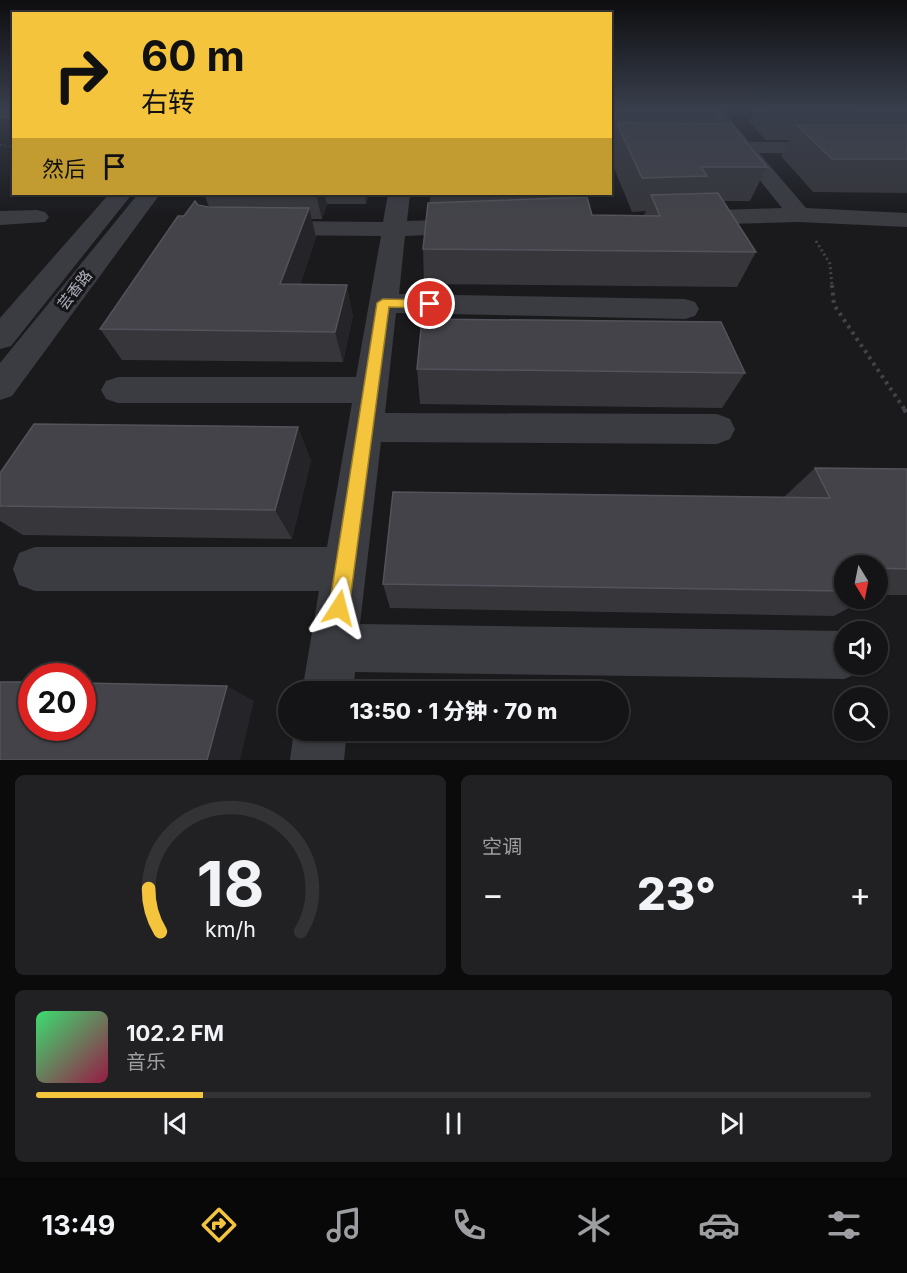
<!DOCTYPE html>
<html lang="zh">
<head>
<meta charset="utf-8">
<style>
	body { margin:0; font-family:Inter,"Noto Sans SC",sans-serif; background:#212123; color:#f1f3f6; height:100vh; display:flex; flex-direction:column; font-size:22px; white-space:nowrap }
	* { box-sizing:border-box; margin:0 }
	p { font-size:20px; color:#9d9ea1 }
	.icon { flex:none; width:33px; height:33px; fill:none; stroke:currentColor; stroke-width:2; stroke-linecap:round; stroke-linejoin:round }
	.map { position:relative; height:760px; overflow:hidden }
	.sheet { display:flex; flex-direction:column; gap:15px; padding:15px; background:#0b0b0c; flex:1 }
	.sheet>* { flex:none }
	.banner { position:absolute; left:12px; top:12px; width:600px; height:183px; border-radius:0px; box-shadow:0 2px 4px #0004,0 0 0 2px #333335; background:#f3c43c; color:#111; overflow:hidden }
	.needle { width:39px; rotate:170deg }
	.controls { position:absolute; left:834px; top:555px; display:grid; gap:12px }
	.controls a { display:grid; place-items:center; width:54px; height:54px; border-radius:50%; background:#141416; box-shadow:0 2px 4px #0004,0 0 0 2px #333335; font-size:30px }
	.speed { position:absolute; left:18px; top:663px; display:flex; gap:12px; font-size:30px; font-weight:700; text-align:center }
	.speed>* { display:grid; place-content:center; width:78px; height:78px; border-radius:50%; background:#141416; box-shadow:0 2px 4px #0004,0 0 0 2px #333335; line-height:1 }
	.speed .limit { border:9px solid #d22; background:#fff; color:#111 }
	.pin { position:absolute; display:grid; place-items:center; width:51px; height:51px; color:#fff; margin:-26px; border:3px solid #fff; border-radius:50%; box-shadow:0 2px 6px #0007 }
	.me { position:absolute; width:66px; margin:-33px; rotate:9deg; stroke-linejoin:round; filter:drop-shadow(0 0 4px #0008) }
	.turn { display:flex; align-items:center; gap:21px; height:126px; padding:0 30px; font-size:27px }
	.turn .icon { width:78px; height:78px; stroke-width:2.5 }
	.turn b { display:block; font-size:42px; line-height:51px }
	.then { display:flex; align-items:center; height:57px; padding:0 30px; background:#0003; gap:12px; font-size:22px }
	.big { font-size:45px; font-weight:800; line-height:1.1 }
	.sheet .widget { flex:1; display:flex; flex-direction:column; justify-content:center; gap:9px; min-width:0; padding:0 21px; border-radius:9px; background:#212123 }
	.sheet .dial { align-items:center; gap:0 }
	.dial svg { height:156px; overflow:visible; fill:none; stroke:#333335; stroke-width:7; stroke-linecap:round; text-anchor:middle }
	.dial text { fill:#f1f3f6; stroke:none }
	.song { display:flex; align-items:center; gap:18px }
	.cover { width:72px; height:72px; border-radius:9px; background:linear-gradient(135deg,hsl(140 70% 55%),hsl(340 70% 35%)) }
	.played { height:6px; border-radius:3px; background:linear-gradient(90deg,#f3c43c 20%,#333335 20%) }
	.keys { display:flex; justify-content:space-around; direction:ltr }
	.heat { display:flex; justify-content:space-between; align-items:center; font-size:33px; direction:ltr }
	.sheet .tiles { flex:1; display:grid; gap:15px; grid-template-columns:1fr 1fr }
	.widget:last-child { grid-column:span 2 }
	.trip { position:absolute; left:278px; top:681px; width:351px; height:60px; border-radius:30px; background:#141416; box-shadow:0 2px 4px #0004,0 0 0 2px #333335; font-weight:800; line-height:60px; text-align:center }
	.dock { display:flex; height:96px; justify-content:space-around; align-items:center; background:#080809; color:#9d9ea1 }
	.dock .icon { width:42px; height:42px }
	.dock .current { color:#f3c43c }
	.dock b { font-size:27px; color:#f1f3f6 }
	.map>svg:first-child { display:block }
</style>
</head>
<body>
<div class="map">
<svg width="907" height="760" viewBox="0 0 907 760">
	<rect width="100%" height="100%" fill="#1a1a1d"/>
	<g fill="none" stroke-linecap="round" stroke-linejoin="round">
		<g stroke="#414349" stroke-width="2" stroke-dasharray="1.5 3" stroke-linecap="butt">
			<path d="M0 145 14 147"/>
			<path d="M11 171 14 168"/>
		</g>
		<path stroke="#414349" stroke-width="3" stroke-dasharray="2 3" stroke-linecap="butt" d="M816 241 830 264 832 287"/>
		<path stroke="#414349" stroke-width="4" stroke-dasharray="3 4.5" stroke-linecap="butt" d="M832 285 834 305 905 410"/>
		<path stroke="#414349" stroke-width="4.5" stroke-dasharray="4 5" stroke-linecap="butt" d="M904 409 907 414"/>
		<g fill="#3b3c42" fill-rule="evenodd">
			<rect x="0" y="109" width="14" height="10"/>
			<path d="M704 109H722L749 142 907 143V155L759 153 806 208 907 213V227L799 222 690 225 682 223 678 218 682 213 690 211 782 208 738 153 698 151 695 147 698 143 728 141Z"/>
			<path d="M109 194H132L11 346 0 349V318Z"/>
			<path d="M138 194H160L12 396 0 400V363Z"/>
			<path d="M388 194H410L407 221 471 219 480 221 483 226 480 231 471 233 405 236 399 294 685 299 695 302 699 309 695 316 685 319 396 313 385 413 717 414 730 419 735 429 730 439 717 444 381 442 360 624 844 631 846 632 844 664H864L861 672 844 679 355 672 353 692H302L319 591H35L19 585 13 569 19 553 35 547H327L352 403H118L106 399 101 390 106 381 118 377H356L381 236 270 235 261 233 258 228 261 223 270 221 383 222Z"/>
			<path d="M37 210 45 212 49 217 45 222 0 225V211Z"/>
			<path d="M294 730H347L344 760H290Z"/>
		</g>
	</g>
	<g fill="#36363b">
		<path d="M610 109H718L713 124 767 167 750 201H723L756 252 737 287 424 284 423 249 430 203V194H579L578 198 592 215H644L646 211 632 212 610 158V151L613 139H610Z"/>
		<path d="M755 109H907V193L813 192 781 156 789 140H766L749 122Z"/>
		<path d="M204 194H369L366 204H327L322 219H311L316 237 300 285 353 315 343 362 122 360 100 329 184 216 198 205 209 207Z"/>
		<path d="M417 369 745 373 722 408 420 404Z"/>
		<path d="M311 460 292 539 23 535 0 521V473Z"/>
		<path d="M815 468 907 469V595H878V566H844V598H867L834 616 390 608 383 584 784 497Z"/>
	</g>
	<g fill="#252529">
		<path d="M316 194H324L327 204 322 219Z"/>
		<path d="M365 194H369L366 204Z"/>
		<path d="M309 208 316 237 290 315 280 284Z"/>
		<path d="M347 285 353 315 343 362 335 332Z"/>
		<path d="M298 427 311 460 292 539 275 510Z"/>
		<path d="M227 686 254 701 240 760H207Z"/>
	</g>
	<g fill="#434349" stroke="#53545b" stroke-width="1.5">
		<path d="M611 109H615V119Z"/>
		<path d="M841 109H907V110Z"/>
		<path d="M617 123 731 124 767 167H701L707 176 642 178Z"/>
		<path d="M797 125H907V159H832Z"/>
		<path d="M718 193 756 252 423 249 428 203 587 197 592 215 660 216 651 195Z"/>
		<path d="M195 201 198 205 208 207 309 208 280 284 347 285 335 332 100 329 178 216H184Z"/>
		<path d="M422 319 721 322 745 373 417 369Z"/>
		<path d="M34 424 298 427 275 510 0 506V473Z"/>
		<path d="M815 468 907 469V569L878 568V566H844V591L383 584 393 492 830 498Z"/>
		<path d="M0 682H32V728H82V683L227 686 207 760H0Z"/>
	</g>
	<linearGradient id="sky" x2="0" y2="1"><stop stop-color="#0e0e10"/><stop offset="0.5" stop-color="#383e4c"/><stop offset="1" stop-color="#383e4c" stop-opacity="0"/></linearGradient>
	<rect width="907" height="216" fill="url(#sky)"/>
	<path fill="#f3c43c" stroke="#9e7f27" stroke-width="1.5" d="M383 299 430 300 436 304 430 308 389 307 349 608 346 615 339 618 332 615 329 608 377 303Z"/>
	<g text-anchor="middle" stroke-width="6" stroke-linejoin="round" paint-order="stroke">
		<g font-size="15" fill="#adb0bc" stroke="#151518">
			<text transform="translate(75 290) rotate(-52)" y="5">芸香路</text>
		</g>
	</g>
</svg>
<div class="controls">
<a><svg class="needle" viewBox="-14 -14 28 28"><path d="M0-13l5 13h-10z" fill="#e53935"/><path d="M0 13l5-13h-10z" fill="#9d9ea1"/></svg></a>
<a><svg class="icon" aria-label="sound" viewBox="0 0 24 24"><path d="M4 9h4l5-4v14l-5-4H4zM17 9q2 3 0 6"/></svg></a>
<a><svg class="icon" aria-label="search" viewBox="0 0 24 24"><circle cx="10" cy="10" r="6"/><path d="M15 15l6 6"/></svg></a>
</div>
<div class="speed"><div class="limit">20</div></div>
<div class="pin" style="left:430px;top:304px;background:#d93025"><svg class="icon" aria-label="arrive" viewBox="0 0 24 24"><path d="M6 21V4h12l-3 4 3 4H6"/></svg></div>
<svg class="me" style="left:339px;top:608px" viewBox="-20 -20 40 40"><path d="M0-17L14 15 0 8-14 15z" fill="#f3c43c" stroke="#fff" stroke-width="4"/></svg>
<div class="trip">13:50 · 1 分钟 · 70 m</div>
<div class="banner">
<div class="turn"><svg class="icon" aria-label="right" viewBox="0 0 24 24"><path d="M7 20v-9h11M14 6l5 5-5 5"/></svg><div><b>60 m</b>右转</div></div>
<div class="then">然后<svg class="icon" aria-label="arrive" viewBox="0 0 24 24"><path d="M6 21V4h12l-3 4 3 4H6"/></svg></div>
</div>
</div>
<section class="sheet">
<div class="tiles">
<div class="widget dial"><svg viewBox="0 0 100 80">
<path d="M14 69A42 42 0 1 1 86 69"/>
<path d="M14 69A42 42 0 0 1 8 47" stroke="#f3c43c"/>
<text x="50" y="56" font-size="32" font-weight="700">18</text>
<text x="50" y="72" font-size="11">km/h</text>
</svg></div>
<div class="widget"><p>空调</p>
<div class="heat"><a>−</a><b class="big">23°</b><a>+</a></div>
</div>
<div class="widget">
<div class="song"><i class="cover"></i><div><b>102.2 FM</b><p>音乐</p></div></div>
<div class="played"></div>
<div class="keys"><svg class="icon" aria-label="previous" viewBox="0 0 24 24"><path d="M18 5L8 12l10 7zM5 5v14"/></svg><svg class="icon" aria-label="pause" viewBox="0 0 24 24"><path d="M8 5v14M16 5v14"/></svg><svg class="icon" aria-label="next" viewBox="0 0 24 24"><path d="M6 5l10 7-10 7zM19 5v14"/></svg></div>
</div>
</div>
</section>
<nav class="dock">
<b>13:49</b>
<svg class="icon current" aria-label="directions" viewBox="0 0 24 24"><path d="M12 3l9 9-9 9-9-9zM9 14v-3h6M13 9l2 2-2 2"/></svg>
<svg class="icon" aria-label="music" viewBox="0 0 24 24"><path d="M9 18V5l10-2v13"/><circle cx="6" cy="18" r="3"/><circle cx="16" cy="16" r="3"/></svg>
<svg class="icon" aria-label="phone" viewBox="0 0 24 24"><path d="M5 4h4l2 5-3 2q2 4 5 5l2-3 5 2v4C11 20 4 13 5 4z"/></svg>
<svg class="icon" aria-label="climate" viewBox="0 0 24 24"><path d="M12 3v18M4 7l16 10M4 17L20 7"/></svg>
<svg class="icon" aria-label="car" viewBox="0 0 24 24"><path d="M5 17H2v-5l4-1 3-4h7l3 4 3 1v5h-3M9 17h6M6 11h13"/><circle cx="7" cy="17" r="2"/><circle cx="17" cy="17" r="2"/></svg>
<svg class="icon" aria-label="filters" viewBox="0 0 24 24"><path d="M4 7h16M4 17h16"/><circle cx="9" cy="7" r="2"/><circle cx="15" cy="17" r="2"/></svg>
</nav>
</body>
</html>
